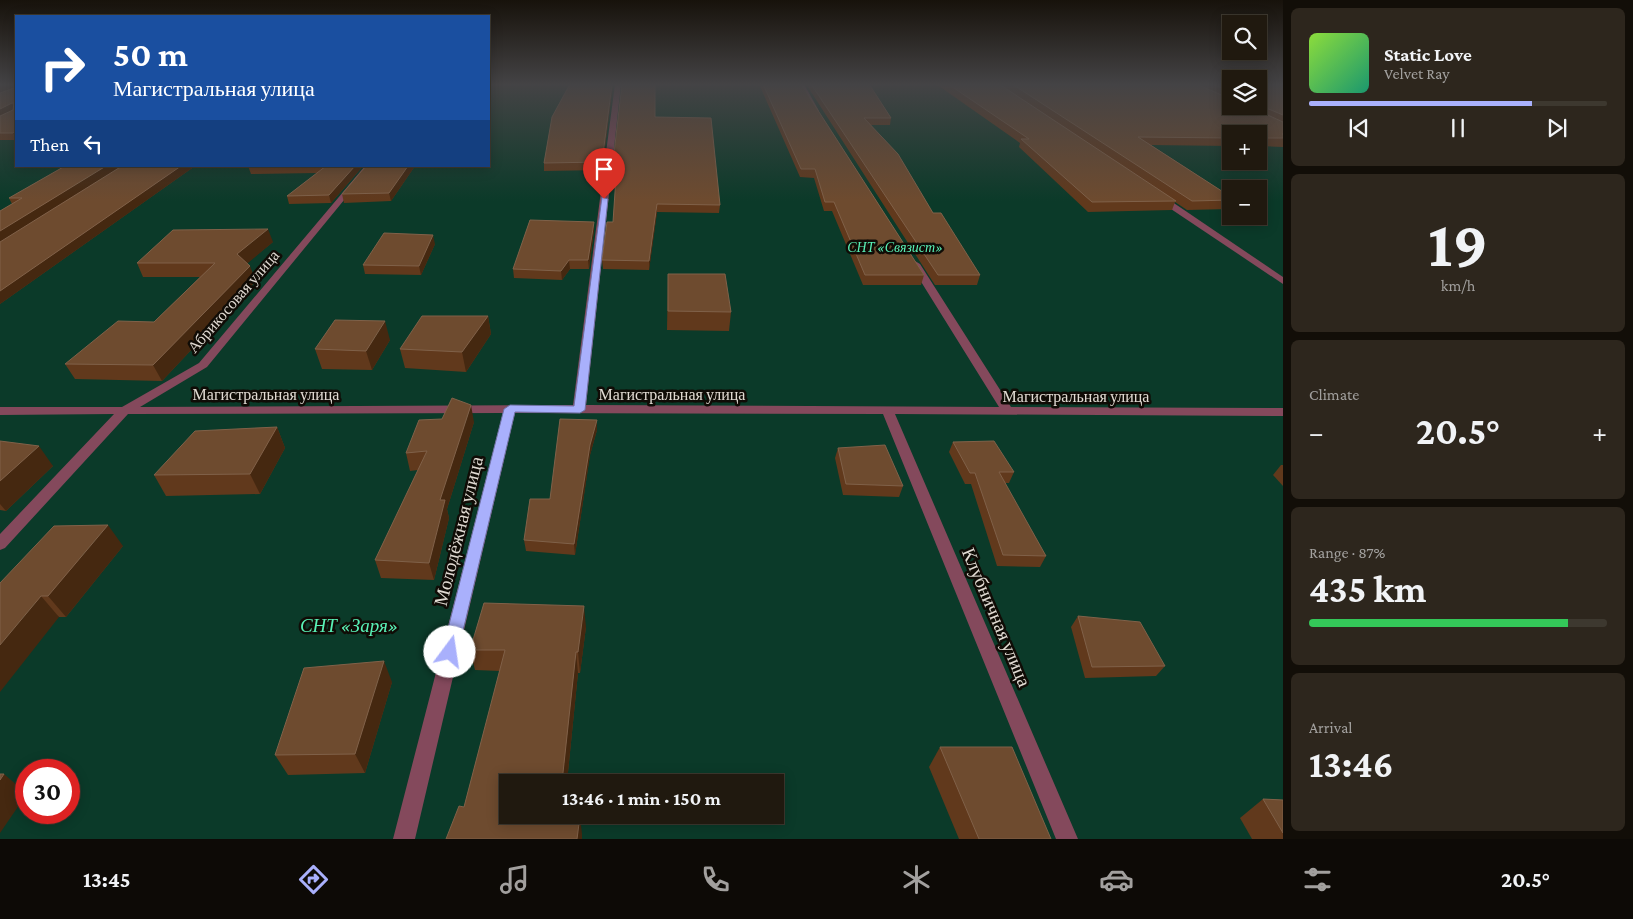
<!DOCTYPE html>
<html lang="en">
<head>
<meta charset="utf-8">
<style>
	body { margin:0; font-family:"Crimson Pro",serif; background:#2d261d; color:#f1f3f6; height:100vh; display:flex; flex-direction:column; font-size:19px; white-space:nowrap }
	* { box-sizing:border-box; margin:0 }
	p { font-size:16px; color:#a2a09e }
	.icon { flex:none; width:28px; height:28px; fill:none; stroke:currentColor; stroke-width:2; stroke-linecap:round; stroke-linejoin:round }
	.map { position:relative; flex:1; overflow:hidden }
	.panel { display:flex; flex-direction:column; gap:8px; padding:8px; background:#120e08; width:350px }
	.panel>* { flex:none }
	.hud { position:absolute; left:15px; top:15px; width:475px; height:152px; border-radius:0px; box-shadow:0 2px 12px #0003,0 0 0 1px #3d382f; background:#1a4fa0; color:#fff; overflow:hidden }
	.controls { position:absolute; left:1222px; top:15px; display:grid; gap:10px }
	.controls a { display:grid; place-items:center; width:45px; height:45px; border-radius:0px; background:#20190f; box-shadow:0 2px 12px #0003,0 0 0 1px #3d382f; font-size:25px }
	.speed { position:absolute; left:15px; top:759px; display:flex; gap:10px; font-size:25px; font-weight:700; text-align:center }
	.speed>* { display:grid; place-content:center; width:65px; height:65px; border-radius:50%; background:#20190f; box-shadow:0 2px 12px #0003,0 0 0 1px #3d382f; line-height:1 }
	.speed .limit { border:8px solid #d22; background:#fff; color:#111 }
	.pin { position:absolute; display:grid; place-items:center; width:42px; height:42px; color:#fff; margin:-51px -21px; border-radius:50% 50% 50% 0; rotate:-45deg; box-shadow:0 0 5px #0007 }
	.pin .icon { rotate:45deg }
	.me { position:absolute; width:55px; margin:-28px; rotate:14deg; stroke-linejoin:round; filter:drop-shadow(0 0 4px #0008) }
	.turn { display:flex; align-items:center; gap:18px; height:105px; padding:0 15px; font-size:22px }
	.turn .icon { width:65px; height:65px; stroke-width:2.5 }
	.turn b { display:block; font-size:35px; line-height:42px }
	.then { display:flex; align-items:center; height:48px; padding:0 15px; background:#0003; gap:10px; font-size:19px }
	.big { font-size:38px; font-weight:700; line-height:1.1 }
	.panel .card { flex:1; display:flex; flex-direction:column; justify-content:center; gap:8px; min-width:0; padding:0 18px; border-radius:8px; background:#2d261d }
	.panel .dial { align-items:center; gap:0 }
	.dial b { font-size:65px; line-height:1 }
	.song { display:flex; align-items:center; gap:15px }
	.cover { width:60px; height:60px; border-radius:8px; background:linear-gradient(135deg,hsl(90 70% 55%),hsl(160 70% 35%)) }
	.played { height:5px; border-radius:2px; background:linear-gradient(90deg,#a9b0fc 75%,#3d382f 75%) }
	.keys { display:flex; justify-content:space-around; direction:ltr }
	.heat { display:flex; justify-content:space-between; align-items:center; font-size:28px; direction:ltr }
	.charge { height:8px; border-radius:4px; background:linear-gradient(90deg,#34c759 87%,#3d382f 0) }
	.trip { position:absolute; left:499px; top:774px; width:285px; height:50px; border-radius:0px; background:#20190f; box-shadow:0 2px 12px #0003,0 0 0 1px #3d382f; font-weight:700; line-height:50px; text-align:center }
	.tabs { display:flex; height:80px; justify-content:space-around; align-items:center; background:#0d0a06; color:#a2a09e }
	.tabs .icon { width:35px; height:35px }
	.tabs .selected { color:#a9b0fc }
	.tabs b { font-size:22px; color:#f1f3f6 }
	main { display:flex; flex:1; min-height:0 }
	.map>svg:first-child { display:block }
</style>
</head>
<body>
<main>
<div class="map">
<svg width="1283" height="839" viewBox="0 0 1283 839">
	<rect width="100%" height="100%" fill="#2a2114"/>
	<path fill="#0b3a29" fill-rule="evenodd" d="M0 84H16V166H489V84H1231V106H1259L1283 84V839H0ZM1231 134H1259V161H1231ZM1231 189H1259V216H1231ZM26 770H69V812H26ZM508 782H775V815H508Z"/>
	<g fill="none" stroke-linecap="round" stroke-linejoin="round">
		<g fill="#84495c" fill-rule="evenodd">
			<path d="M615 84H621L586 405 999 407 910 264 915 261 920 264 1011 407 1283 408V416L895 414 1078 839H1056L883 414 515 413 415 839H393L503 413 128 414 5 548 0 550V534L114 414 0 415V407H122L199 363 365 166H372L207 367 140 407 573 405Z"/>
			<path d="M798 84H804L819 111H815Z"/>
			<path d="M1156 195H1162L1283 277V284L1156 199Z"/>
		</g>
	</g>
	<g fill="#61391c">
		<rect x="0" y="84" width="16" height="56"/>
		<path d="M570 84H613L602 170 544 171V163Z"/>
		<path d="M759 84H801L924 275 921 285H863L832 211H824L814 178 800 177Z"/>
		<path d="M806 84H869L891 118 890 125H871L933 213 980 275 977 285H935Z"/>
		<path d="M936 84H1231V106H1259V84H1283V147L1259 146V134H1231V146L1151 145 1231 197V209L1187 210 1175 202 1172 210 1088 212 1019 147 1020 143Z"/>
		<path d="M655 117 720 205 719 213 657 212 649 270 603 269 602 260 613 222 617 170H614L613 162Z"/>
		<path d="M195 166 0 304V211L12 204 9 198Z"/>
		<path d="M248 166H363L331 203 289 204 287 196 317 173 251 174Z"/>
		<path d="M415 166 391 201 344 203 342 194Z"/>
		<path d="M594 230 589 269H570L562 280 514 278 513 269Z"/>
		<path d="M273 242 247 263 256 281 162 381 75 379 65 364 154 322 200 277H143L137 263Z"/>
		<path d="M435 244 421 275 365 274 363 265Z"/>
		<path d="M668 274 731 312 729 331 667 330Z"/>
		<path d="M488 316 491 334 466 372 405 368 400 349Z"/>
		<path d="M390 340 372 370 322 369 315 349Z"/>
		<path d="M474 422 447 509 449 518 434 580 381 578 375 560 418 470 410 471 406 453Z"/>
		<path d="M277 427 285 448 260 494 166 496 154 475Z"/>
		<path d="M597 430 590 455 575 555 526 551 524 540 550 499Z"/>
		<path d="M0 441 53 466 6 511 0 510Z"/>
		<path d="M953 442 1014 472 1009 483H1004L1046 556 1040 567 997 566 971 484H965L949 452Z"/>
		<path d="M838 448 903 486 899 497 843 495 835 458Z"/>
		<path d="M1281 465H1283V486L1273 475Z"/>
		<path d="M123 546 66 617H59L0 583Z"/>
		<path d="M1078 616 1165 666 1156 676 1085 678 1071 627Z"/>
		<path d="M586 627 580 673H578L567 782H508L582 834V839H446L464 807 500 671 475 670 470 650Z"/>
		<path d="M392 682 365 773 288 775 275 755Z"/>
		<path d="M940 747 1051 839H959L929 767Z"/>
		<path d="M1263 799 1283 800V839H1252L1240 818Z"/>
	</g>
	<g fill="#452810">
		<path d="M5 84H14L15 87 0 93V86Z"/>
		<path d="M612 84H613L602 170V162Z"/>
		<path d="M12 103 15 109 0 117V109Z"/>
		<path d="M16 131V138L13 133Z"/>
		<path d="M106 166H122L0 243V231Z"/>
		<path d="M181 166H195L0 304V291Z"/>
		<path d="M355 166H363L331 203 329 195Z"/>
		<path d="M408 166H415L391 201 389 193Z"/>
		<path d="M657 204V212L649 270V261Z"/>
		<path d="M594 222V230L589 269 588 260Z"/>
		<path d="M268 229 273 242 242 268 237 254Z"/>
		<path d="M433 235 435 244 421 275 419 266Z"/>
		<path d="M569 260 570 269 562 280 561 271Z"/>
		<path d="M250 266 256 281 162 381 153 365Z"/>
		<path d="M488 316 491 334 466 372 462 352Z"/>
		<path d="M385 321 390 340 372 370 366 351Z"/>
		<path d="M471 405 474 422 447 509 449 518 434 580 429 563 440 500Z"/>
		<path d="M597 420V430L590 455 575 555 574 544 590 445Z"/>
		<path d="M277 427 285 448 260 494 250 474Z"/>
		<path d="M39 446 53 466 6 511 0 504V481Z"/>
		<path d="M108 525 123 546 66 617 48 596Z"/>
		<path d="M41 596 59 617 0 692V645Z"/>
		<path d="M584 606 586 627 580 673 578 652Z"/>
		<path d="M576 652 578 673 567 782H562Z"/>
		<path d="M384 661 392 682 365 773 355 754Z"/>
		<path d="M4 774 26 793V795L0 833V780Z"/>
		<path d="M580 816 582 834V839H577Z"/>
	</g>
	<g fill="#6e4b2f" stroke="#806149">
		<path d="M15 84H16V131L13 133H0V116L13 110 14 103H12L0 109V93L14 88Z"/>
		<path d="M570 84H612L602 162 544 163 552 117Z"/>
		<path d="M622 84H655V117L711 118 720 205 657 204 649 261 602 260 607 222H613L617 162H613Z"/>
		<path d="M763 84H801L924 275H865L834 202H825L815 169H801Z"/>
		<path d="M811 84H869L891 118H864L898 154 933 213H941L980 275H938Z"/>
		<path d="M948 84H999L1176 201 1092 202 1021 139H1029Z"/>
		<path d="M1012 84H1196L1231 99V106H1248L1283 122V134H1282H1283V138H1259V134H1231V138L1138 137 1231 197V200L1192 201Z"/>
		<path d="M1212 84H1231V92Z"/>
		<path d="M1259 84H1283V115L1259 105Z"/>
		<path d="M65 166H106L0 231V211L22 198H9Z"/>
		<path d="M122 166H181L0 291V242Z"/>
		<path d="M326 166H355L329 195 287 196Z"/>
		<path d="M366 166H408L389 193 342 194Z"/>
		<path d="M530 220 594 222 588 260H569L561 271 513 269Z"/>
		<path d="M268 229 237 254 250 266 153 365 65 364 118 321 154 322 215 263H137L173 230Z"/>
		<path d="M384 233 433 235 419 266 363 265Z"/>
		<path d="M668 274H725L731 312 668 311Z"/>
		<path d="M422 316H488L462 352 400 349Z"/>
		<path d="M335 320 385 321 366 351 315 349Z"/>
		<path d="M452 398 471 405 440 500H445L429 563 375 560 427 451 406 453 419 420 442 419Z"/>
		<path d="M560 419 597 420 590 445 574 544 524 540 530 499H550Z"/>
		<path d="M277 427 250 474 154 475 195 431Z"/>
		<path d="M0 441 39 446 0 481Z"/>
		<path d="M994 441 1014 472H999L1046 556 1003 555 975 473H970L953 442Z"/>
		<path d="M885 445 903 486 846 484 838 448Z"/>
		<path d="M108 525 48 596H41L0 645V583L54 526Z"/>
		<path d="M484 603 584 606 578 652H576L562 782H508V815L580 816 577 839H446L459 806 464 807 505 650H470Z"/>
		<path d="M1078 616 1140 622 1165 666 1092 667Z"/>
		<path d="M384 661 355 754 275 755 304 668Z"/>
		<path d="M940 747H1012L1051 839H979Z"/>
		<path d="M0 774H4L0 780Z"/>
		<path d="M1263 799 1283 800V833Z"/>
	</g>
	<linearGradient id="sky" x2="0" y2="1"><stop stop-color="#17120b"/><stop offset="0.42" stop-color="#444345"/><stop offset="1" stop-color="#444345" stop-opacity="0"/></linearGradient>
	<rect width="1283" height="201" fill="url(#sky)"/>
	<path fill="#a9b0fc" stroke="#6e72a4" d="M602 197 608 199 585 410 580 413 515 412 458 652 456 657 450 659 445 657 442 652 504 409 510 405 574 406Z"/>
	<g text-anchor="middle" stroke-width="5" stroke-linejoin="round" paint-order="stroke">
		<g font-size="14" font-style="italic" fill="#59f1b6" stroke="#100c06">
			<text x="895" y="252">СНТ «Связист»</text>
		</g>
		<g font-size="16" fill="#e1dbd3" stroke="#100c06">
			<text transform="translate(233 301) rotate(-49)" y="6">Абрикосовая улица</text>
			<text x="266" y="400">Магистральная улица</text>
			<text x="672" y="400">Магистральная улица</text>
			<text x="1076" y="402">Магистральная улица</text>
		</g>
		<g font-size="19" fill="#e1dbd3" stroke="#100c06">
			<text transform="translate(458 531) rotate(-76)" y="7">Молодёжная улица</text>
			<text transform="translate(997 617) rotate(67)" y="7">Клубничная улица</text>
		</g>
		<g font-size="19" font-style="italic" fill="#59f1b6" stroke="#100c06">
			<text x="349" y="632">СНТ «Заря»</text>
		</g>
	</g>
</svg>
<div class="controls">
<a><svg class="icon" aria-label="search" viewBox="0 0 24 24"><circle cx="10" cy="10" r="6"/><path d="M15 15l6 6"/></svg></a>
<a><svg class="icon" aria-label="layers" viewBox="0 0 24 24"><path d="M12 4l9 5-9 5-9-5zM3 14l9 5 9-5"/></svg></a>
<a>+</a>
<a>−</a>
</div>
<div class="speed"><div class="limit">30</div></div>
<div class="pin" style="left:604px;top:199px;background:#d93025"><svg class="icon" aria-label="arrive" viewBox="0 0 24 24"><path d="M6 21V4h12l-3 4 3 4H6"/></svg></div>
<svg class="me" style="left:450px;top:652px" viewBox="-20 -20 40 40"><circle r="19" fill="#fff"/><path d="M0-13L10 11 0 6-10 11z" fill="#a9b0fc"/></svg>
<div class="trip">13:46 · 1 min · 150 m</div>
<div class="hud">
<div class="turn"><svg class="icon" aria-label="right" viewBox="0 0 24 24"><path d="M7 20v-9h11M14 6l5 5-5 5"/></svg><div><b>50 m</b>Магистральная улица</div></div>
<div class="then">Then<svg class="icon" aria-label="left" viewBox="0 0 24 24"><path d="M17 20v-9H6M10 6l-5 5 5 5"/></svg></div>
</div>
</div>
<section class="panel">
<div class="card">
<div class="song"><i class="cover"></i><div><b>Static Love</b><p>Velvet Ray</p></div></div>
<div class="played"></div>
<div class="keys"><svg class="icon" aria-label="previous" viewBox="0 0 24 24"><path d="M18 5L8 12l10 7zM5 5v14"/></svg><svg class="icon" aria-label="pause" viewBox="0 0 24 24"><path d="M8 5v14M16 5v14"/></svg><svg class="icon" aria-label="next" viewBox="0 0 24 24"><path d="M6 5l10 7-10 7zM19 5v14"/></svg></div>
</div>
<div class="card dial"><b>19</b><p>km/h</p></div>
<div class="card"><p>Climate</p>
<div class="heat"><a>−</a><b class="big">20.5°</b><a>+</a></div>
</div>
<div class="card"><p>Range · 87%</p><b class="big">435 km</b><div class="charge"></div></div>
<div class="card"><p>Arrival</p><b class="big">13:46</b></div>
</section>
</main>
<nav class="tabs">
<b>13:45</b>
<svg class="icon selected" aria-label="directions" viewBox="0 0 24 24"><path d="M12 3l9 9-9 9-9-9zM9 14v-3h6M13 9l2 2-2 2"/></svg>
<svg class="icon" aria-label="music" viewBox="0 0 24 24"><path d="M9 18V5l10-2v13"/><circle cx="6" cy="18" r="3"/><circle cx="16" cy="16" r="3"/></svg>
<svg class="icon" aria-label="phone" viewBox="0 0 24 24"><path d="M5 4h4l2 5-3 2q2 4 5 5l2-3 5 2v4C11 20 4 13 5 4z"/></svg>
<svg class="icon" aria-label="climate" viewBox="0 0 24 24"><path d="M12 3v18M4 7l16 10M4 17L20 7"/></svg>
<svg class="icon" aria-label="car" viewBox="0 0 24 24"><path d="M5 17H2v-5l4-1 3-4h7l3 4 3 1v5h-3M9 17h6M6 11h13"/><circle cx="7" cy="17" r="2"/><circle cx="17" cy="17" r="2"/></svg>
<svg class="icon" aria-label="filters" viewBox="0 0 24 24"><path d="M4 7h16M4 17h16"/><circle cx="9" cy="7" r="2"/><circle cx="15" cy="17" r="2"/></svg>
<b>20.5°</b>
</nav>
</body>
</html>
